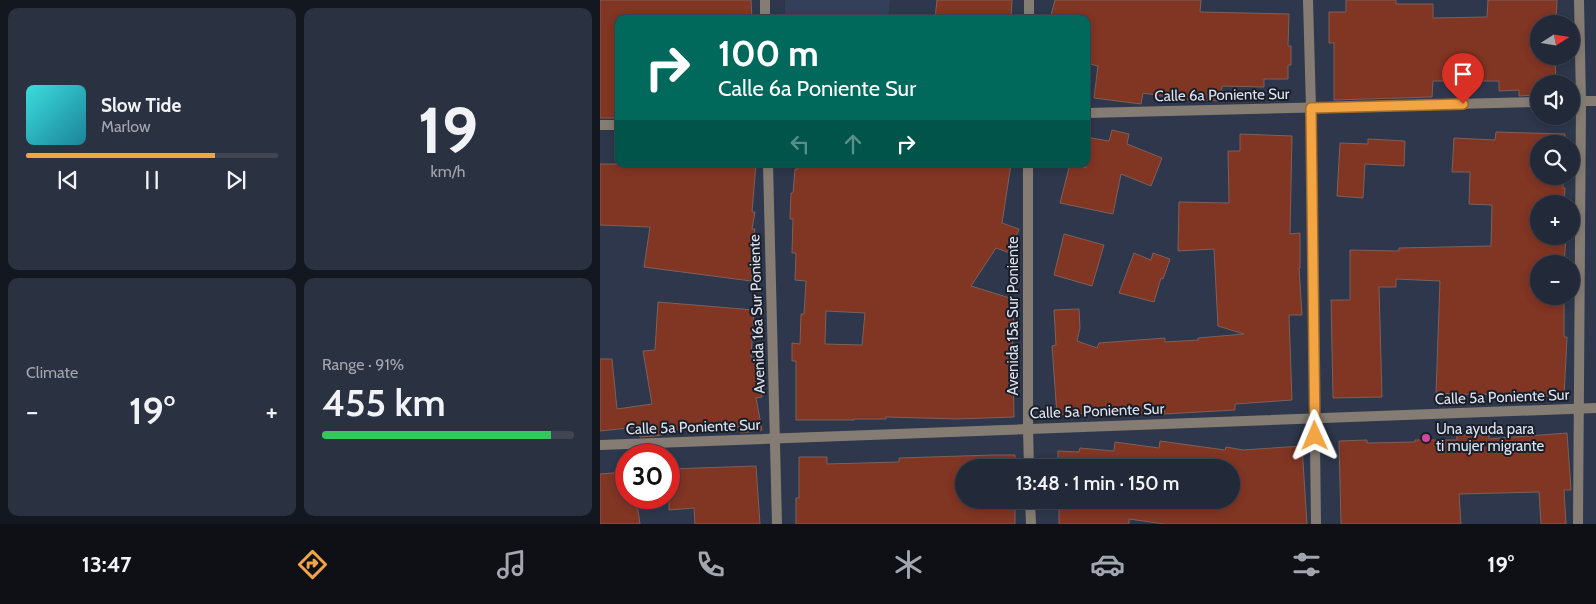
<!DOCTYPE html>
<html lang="en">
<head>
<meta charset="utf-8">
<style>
	body { margin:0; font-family:Cabin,sans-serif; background:#2a3140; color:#f1f3f6; height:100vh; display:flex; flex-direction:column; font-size:19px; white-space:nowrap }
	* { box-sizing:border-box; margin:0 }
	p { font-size:16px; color:#a2a6ae }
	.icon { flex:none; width:28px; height:28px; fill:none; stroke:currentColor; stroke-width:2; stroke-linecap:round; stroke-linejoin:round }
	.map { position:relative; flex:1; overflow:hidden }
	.side { display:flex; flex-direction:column; gap:8px; padding:8px; background:#13171f; width:600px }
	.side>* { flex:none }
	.banner { position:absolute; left:15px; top:15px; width:475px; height:152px; border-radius:10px; box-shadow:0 2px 8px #0003,0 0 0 1px #3f4553; background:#00695c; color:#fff; overflow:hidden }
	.needle { width:32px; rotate:78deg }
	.controls { position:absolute; left:930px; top:15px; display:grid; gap:10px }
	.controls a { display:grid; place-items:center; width:50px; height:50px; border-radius:50%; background:#222938; box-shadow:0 2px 8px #0003,0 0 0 1px #3f4553; font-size:25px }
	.speed { position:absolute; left:15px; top:444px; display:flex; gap:10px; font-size:25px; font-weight:700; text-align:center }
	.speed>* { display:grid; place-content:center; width:65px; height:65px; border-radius:50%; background:#222938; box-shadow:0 2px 8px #0003,0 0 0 1px #3f4553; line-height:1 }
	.speed .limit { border:8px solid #d22; background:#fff; color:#111 }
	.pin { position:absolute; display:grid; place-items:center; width:42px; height:42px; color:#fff; margin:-51px -21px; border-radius:50% 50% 50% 0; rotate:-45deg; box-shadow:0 0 5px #0007 }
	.pin .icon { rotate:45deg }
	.me { position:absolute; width:55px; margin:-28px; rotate:359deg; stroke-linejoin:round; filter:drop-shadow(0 0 4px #0008) }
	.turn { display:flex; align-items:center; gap:18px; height:105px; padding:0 20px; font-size:22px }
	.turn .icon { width:65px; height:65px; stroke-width:2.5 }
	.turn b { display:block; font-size:35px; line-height:42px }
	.lanes { display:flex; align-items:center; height:48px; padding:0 20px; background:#0003; justify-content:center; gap:25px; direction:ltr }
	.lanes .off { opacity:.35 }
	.big { font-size:38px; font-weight:600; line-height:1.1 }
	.side .card { flex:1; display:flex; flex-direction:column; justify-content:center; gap:8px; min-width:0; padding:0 18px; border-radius:10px; background:#2a3140 }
	.side .dial { align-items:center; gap:0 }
	.dial b { font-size:65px; line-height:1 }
	.song { display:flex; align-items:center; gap:15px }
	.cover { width:60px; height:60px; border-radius:8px; background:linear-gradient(135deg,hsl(180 70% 55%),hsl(190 70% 35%)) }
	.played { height:5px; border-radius:2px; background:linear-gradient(90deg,#f3a443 75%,#3f4553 75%) }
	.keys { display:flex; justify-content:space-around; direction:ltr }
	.heat { display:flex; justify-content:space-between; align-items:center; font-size:28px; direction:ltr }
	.charge { height:8px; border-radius:4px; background:linear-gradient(90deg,#34c759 91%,#3f4553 0) }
	.side .tiles { flex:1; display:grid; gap:8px; grid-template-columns:repeat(2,1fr) }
	.trip { position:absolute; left:355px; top:459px; width:285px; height:50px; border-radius:25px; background:#222938; box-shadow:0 2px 8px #0003,0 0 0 1px #3f4553; font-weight:600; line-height:50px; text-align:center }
	.dock { display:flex; height:80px; justify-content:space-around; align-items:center; background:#0e1016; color:#a2a6ae }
	.dock .icon { width:35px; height:35px }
	.dock .active { color:#f3a443 }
	.dock b { font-size:22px; color:#f1f3f6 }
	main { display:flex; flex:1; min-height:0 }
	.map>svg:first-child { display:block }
</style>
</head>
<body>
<main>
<section class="side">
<div class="tiles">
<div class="card">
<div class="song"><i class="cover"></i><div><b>Slow Tide</b><p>Marlow</p></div></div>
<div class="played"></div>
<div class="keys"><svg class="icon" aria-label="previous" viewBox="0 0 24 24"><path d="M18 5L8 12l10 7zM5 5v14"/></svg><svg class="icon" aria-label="pause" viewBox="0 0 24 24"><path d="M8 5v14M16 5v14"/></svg><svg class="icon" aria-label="next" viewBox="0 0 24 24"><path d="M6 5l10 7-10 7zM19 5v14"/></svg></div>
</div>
<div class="card dial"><b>19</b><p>km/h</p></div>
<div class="card"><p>Climate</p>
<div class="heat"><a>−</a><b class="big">19°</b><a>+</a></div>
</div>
<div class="card"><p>Range · 91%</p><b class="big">455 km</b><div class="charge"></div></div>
</div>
</section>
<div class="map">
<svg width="996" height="524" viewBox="0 0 996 524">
	<rect width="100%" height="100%" fill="#2e374b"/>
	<path fill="#343f59" d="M185 0H290L288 19H185Z"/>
	<g fill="#813523" stroke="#7c615a" fill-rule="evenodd">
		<path d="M0 0H151L152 19H19V94H16L17 118H0Z"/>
		<path d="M337 0H412L411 19H335Z"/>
		<path d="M455 0H601L600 12 689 14 688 46H691V65H688V79H664V87L622 86 621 101 581 99 543 93 541 104 494 98 498 66 486 63V19H450Z"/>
		<path d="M746 0H796V4H833V18L887 17 888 0H957L956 24H939V56H955L956 84H939V87H936V95L919 96V90L899 91V81H833L832 97 734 100V43H729V12H746Z"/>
		<path d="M512 130 529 134 527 144 562 158 551 186 521 174 513 214 460 203 470 164 486 168V137L509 141Z"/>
		<path d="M896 132 965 134V144H939V176H963V188H965L964 204H939V236H966L964 264H939V296H964V337H967L964 397 920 394V396L880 394 879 395 836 393 840 281 796 279V287H779L782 397 733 398 731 300H750V250L799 251V248L891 246 892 205 869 204 870 172H852L854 138 895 140Z"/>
		<path d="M640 134 692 136 690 234 700 233V268H699L702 315H689L692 400 635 404V410L564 414 565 411 518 415 519 411 457 415 452 346 456 345 454 310 479 309 480 328 477 341 497 348 499 343 565 338V342L598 340V338L644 334 618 326 614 249 578 251 579 202 629 203 628 151H640Z"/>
		<path d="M768 139 805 141 804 166 765 164 763 198 737 196 740 143 768 144Z"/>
		<path d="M0 164H156L152 212H155L152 229H155L152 246H156L151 281 44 267 50 227 0 225Z"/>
		<path d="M198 164H411L402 223 419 229 410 253 396 248 371 286 413 299 414 327 412 326 414 417 357 419 286 417V419H254V420H196V361H192V343L200 344 201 314H204L206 281 195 280 196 253H192L193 219H190L191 193H193L195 169H198ZM226 311 265 313 262 345 225 344Z"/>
		<path d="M464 234 504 245 492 286 454 275Z"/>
		<path d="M534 253 551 260 553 253 570 259 563 279 561 278 554 302 519 293Z"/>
		<path d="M58 302 154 310 151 357H155L162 397 156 398 162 430 141 433 140 427 122 430 121 423 72 431V433L55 436 40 437 38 427 0 431V359H12L17 409 52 404 43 351 55 350Z"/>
		<path d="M967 433 971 490H964L966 524H941L939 492 859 494 861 524H741L739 441 767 440V443L815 442V440H857V435H889V439Z"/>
		<path d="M560 441 625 450 626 447 643 450 702 446 707 524H565L529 519V524H459V500H631V468H458V451L479 452 480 448 514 451 515 442 559 448Z"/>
		<path d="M393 455H415V468H364V500H415V524H196V498H199V457H227V464L299 462V458Z"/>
		<path d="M156 466 160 524H95L94 508 69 510V469Z"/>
		<path d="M26 472V498H36L40 524H0V474Z"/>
	</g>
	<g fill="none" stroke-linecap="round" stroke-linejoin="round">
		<g stroke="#857d74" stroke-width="10">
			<path d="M165 0V19"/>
			<path d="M708 0 711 108 716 524"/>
			<path d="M429 19V0"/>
			<path d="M971 101H996"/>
			<path d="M486 113 939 102"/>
			<path d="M0 125H19"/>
			<path d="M168 164 177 524"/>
			<path d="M428 164V429L429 468"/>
			<path d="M0 445 996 408"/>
			<path d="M430 500 431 524"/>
			<path d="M978 524 981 101 979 0"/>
		</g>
	</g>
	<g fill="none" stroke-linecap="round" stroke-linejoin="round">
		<defs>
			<path id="route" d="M715 436 711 108 863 104"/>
		</defs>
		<use href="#route" stroke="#9e6b2c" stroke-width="12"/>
		<use href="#route" stroke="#f3a443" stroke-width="9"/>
	</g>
	<circle fill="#d1479c" stroke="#1a1e28" stroke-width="2" cx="826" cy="438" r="5"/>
	<g text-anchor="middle" stroke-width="4" stroke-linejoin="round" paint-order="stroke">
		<g font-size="15" fill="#dce2ef" stroke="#1a1e28">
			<text transform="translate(622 95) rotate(-1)" y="5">Calle 6a Poniente Sur</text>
			<text transform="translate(157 314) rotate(-92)" y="5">Avenida 16a Sur Poniente</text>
			<text transform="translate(413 316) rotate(-90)" y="5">Avenida 15a Sur Poniente</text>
			<text transform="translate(902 397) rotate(-2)" y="5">Calle 5a Poniente Sur</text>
			<text transform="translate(497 411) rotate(-2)" y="5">Calle 5a Poniente Sur</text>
			<text transform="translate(93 427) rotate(-2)" y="5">Calle 5a Poniente Sur</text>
		</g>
		<g font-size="15" fill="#dce2ef" stroke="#1a1e28" text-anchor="start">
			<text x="836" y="434">Una ayuda para<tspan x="836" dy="17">ti mujer migrante</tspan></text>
		</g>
	</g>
</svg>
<div class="controls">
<a><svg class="needle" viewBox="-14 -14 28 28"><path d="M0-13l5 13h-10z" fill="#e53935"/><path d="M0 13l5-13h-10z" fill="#a2a6ae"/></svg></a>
<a><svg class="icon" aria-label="sound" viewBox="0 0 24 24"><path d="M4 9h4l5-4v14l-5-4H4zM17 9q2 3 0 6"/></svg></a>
<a><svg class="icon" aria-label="search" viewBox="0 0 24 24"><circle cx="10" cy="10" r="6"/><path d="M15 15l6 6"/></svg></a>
<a>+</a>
<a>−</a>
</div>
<div class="speed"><div class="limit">30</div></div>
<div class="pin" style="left:863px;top:104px;background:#d93025"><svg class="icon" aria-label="arrive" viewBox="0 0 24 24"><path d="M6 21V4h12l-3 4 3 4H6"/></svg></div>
<svg class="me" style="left:715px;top:436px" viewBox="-20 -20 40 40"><path d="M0-17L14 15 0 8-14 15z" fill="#f3a443" stroke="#fff" stroke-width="4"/></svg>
<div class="trip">13:48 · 1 min · 150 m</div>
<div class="banner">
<div class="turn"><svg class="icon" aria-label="right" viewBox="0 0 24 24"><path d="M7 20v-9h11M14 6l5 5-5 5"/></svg><div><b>100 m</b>Calle 6a Poniente Sur</div></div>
<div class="lanes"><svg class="icon off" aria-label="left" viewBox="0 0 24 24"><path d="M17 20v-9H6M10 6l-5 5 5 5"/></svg><svg class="icon off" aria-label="ahead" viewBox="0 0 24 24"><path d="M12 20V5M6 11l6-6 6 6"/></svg><svg class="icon" aria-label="right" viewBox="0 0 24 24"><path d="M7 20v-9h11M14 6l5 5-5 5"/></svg></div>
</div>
</div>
</main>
<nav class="dock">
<b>13:47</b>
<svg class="icon active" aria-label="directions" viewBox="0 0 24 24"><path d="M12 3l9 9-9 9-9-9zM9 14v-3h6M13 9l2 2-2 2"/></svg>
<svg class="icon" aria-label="music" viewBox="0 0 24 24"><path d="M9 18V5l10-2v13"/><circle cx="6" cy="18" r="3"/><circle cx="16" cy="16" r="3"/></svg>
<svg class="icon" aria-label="phone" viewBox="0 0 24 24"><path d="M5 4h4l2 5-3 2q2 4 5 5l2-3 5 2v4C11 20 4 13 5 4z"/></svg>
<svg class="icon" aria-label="climate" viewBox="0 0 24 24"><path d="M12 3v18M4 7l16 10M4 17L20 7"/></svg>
<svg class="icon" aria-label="car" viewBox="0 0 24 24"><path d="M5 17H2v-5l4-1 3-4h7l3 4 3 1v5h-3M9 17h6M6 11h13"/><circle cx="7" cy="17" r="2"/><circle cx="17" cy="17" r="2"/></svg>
<svg class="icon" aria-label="filters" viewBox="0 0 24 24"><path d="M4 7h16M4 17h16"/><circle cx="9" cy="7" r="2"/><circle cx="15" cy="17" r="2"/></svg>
<b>19°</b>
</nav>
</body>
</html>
